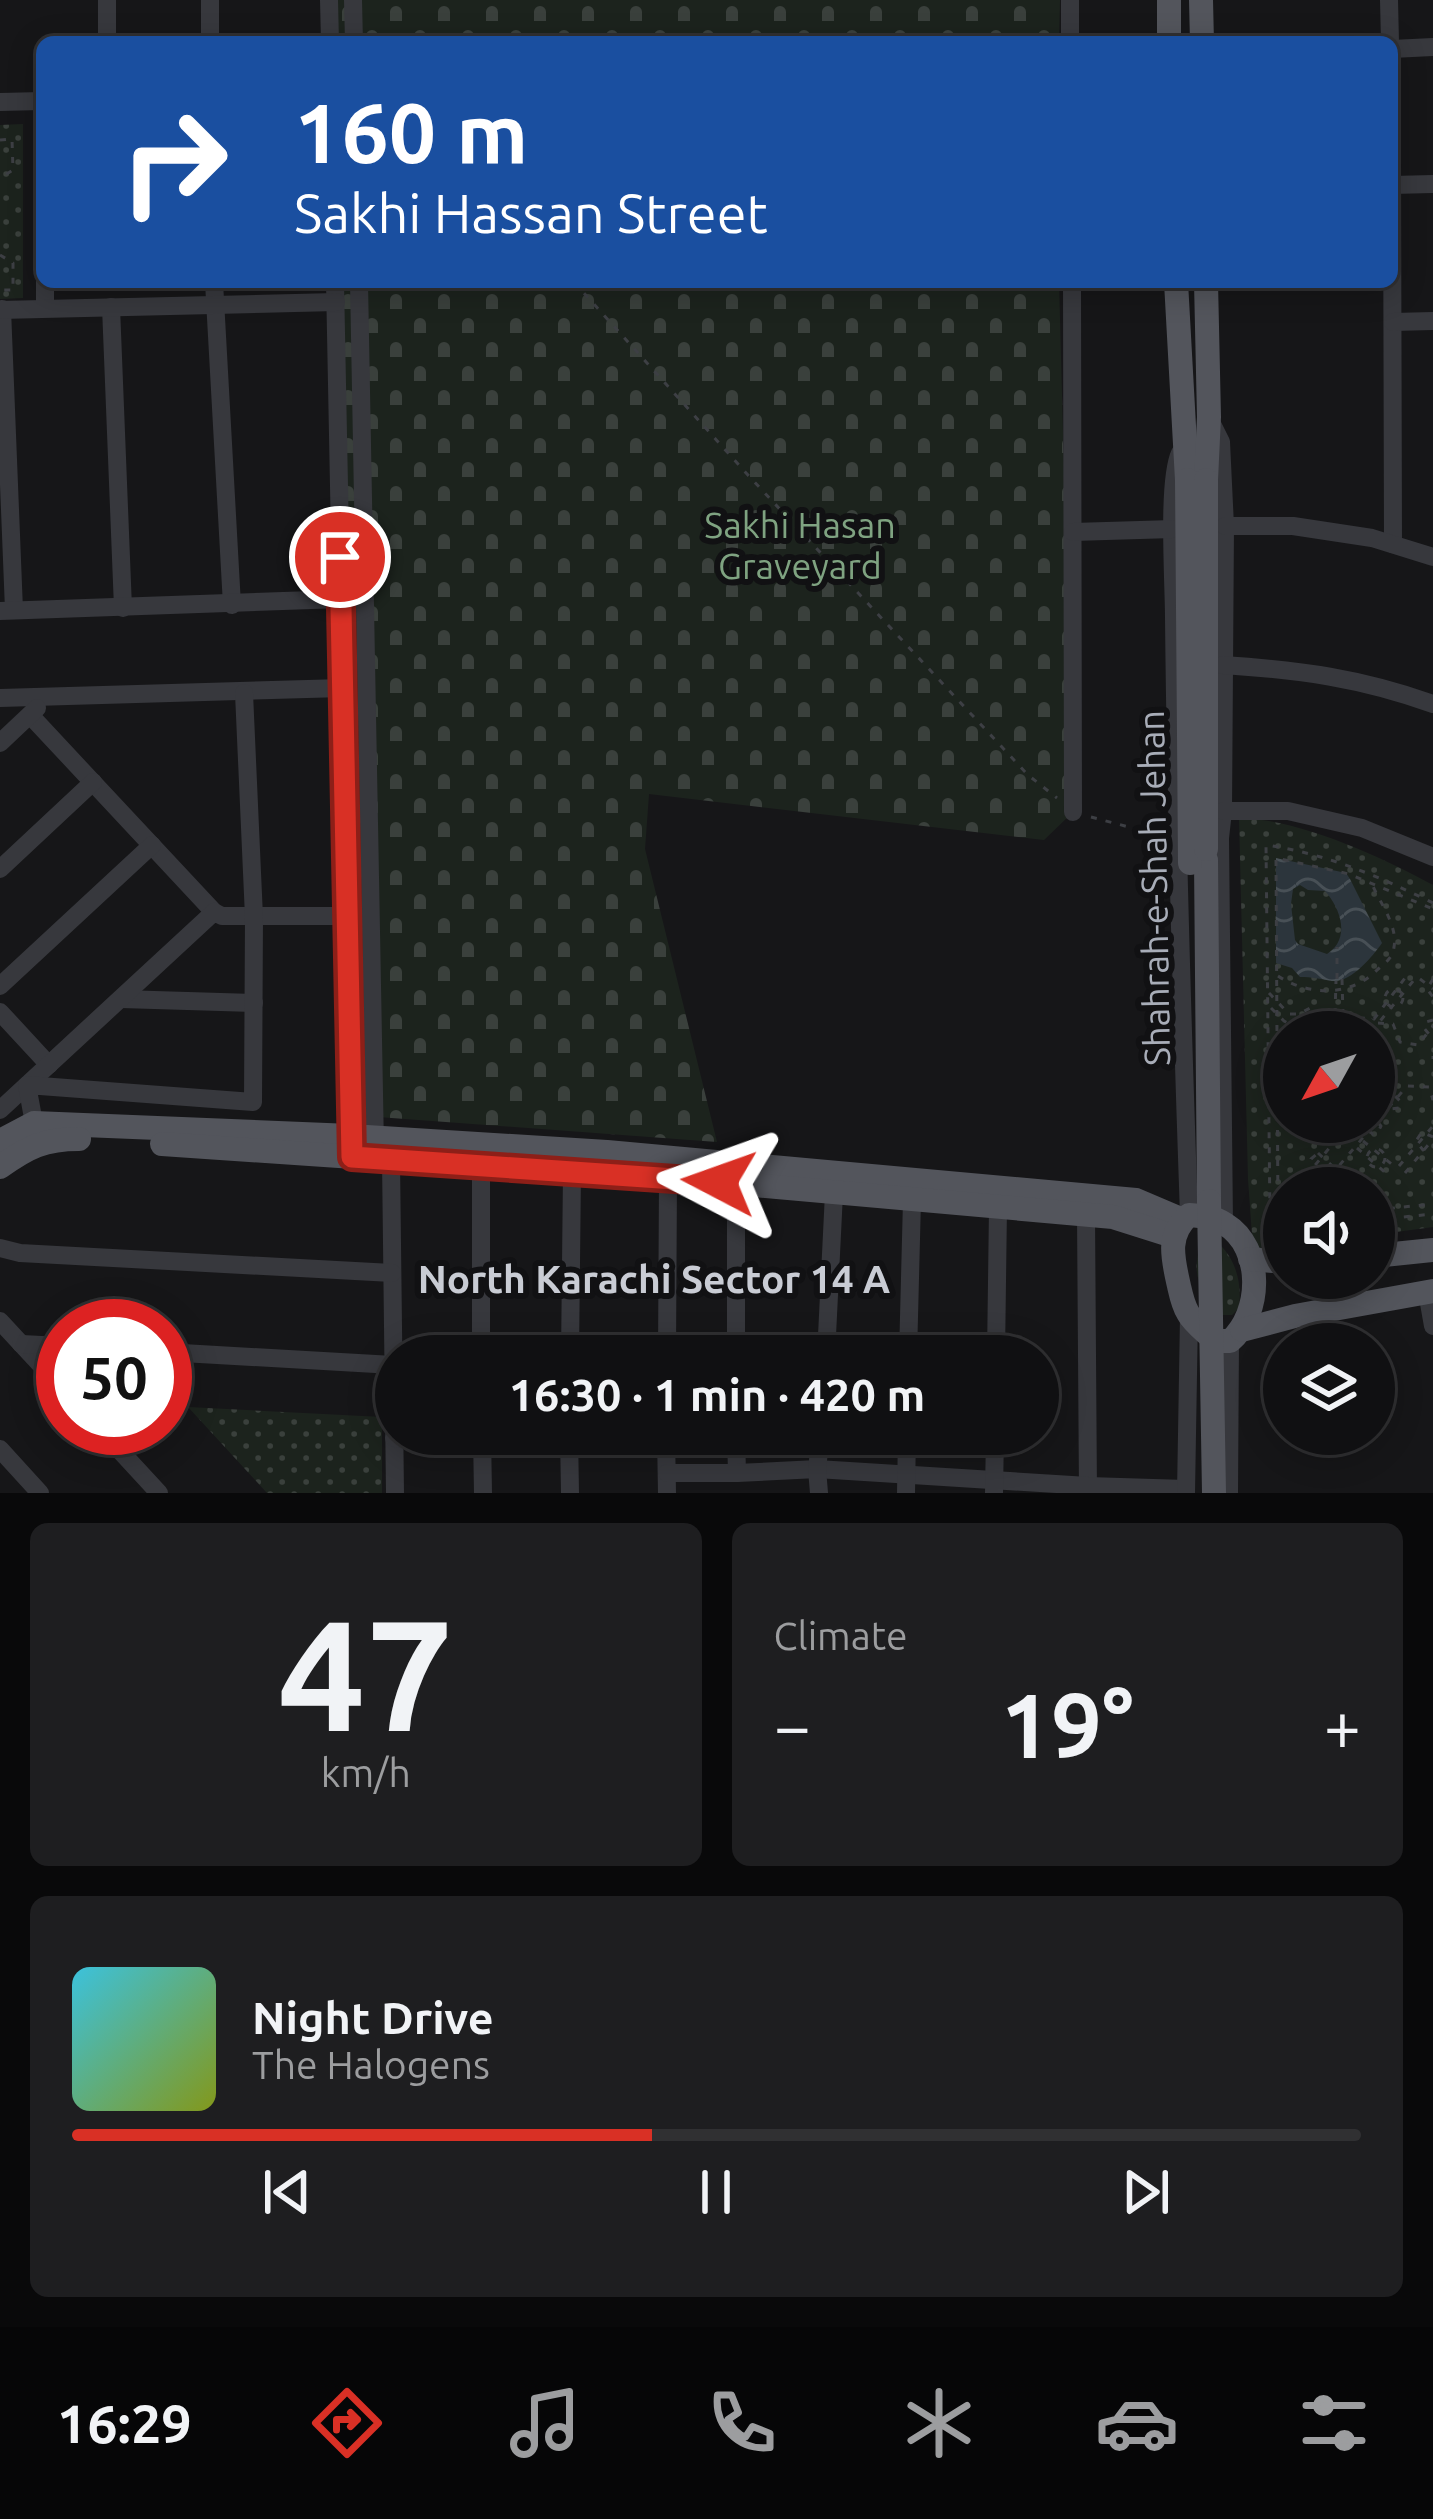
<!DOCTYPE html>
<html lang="en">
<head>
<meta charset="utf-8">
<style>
	body { margin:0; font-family:Ubuntu,sans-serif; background:#1e1e20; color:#f1f3f6; height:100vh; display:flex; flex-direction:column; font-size:45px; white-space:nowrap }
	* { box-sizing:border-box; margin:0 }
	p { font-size:39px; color:#9c9d9f }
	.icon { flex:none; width:66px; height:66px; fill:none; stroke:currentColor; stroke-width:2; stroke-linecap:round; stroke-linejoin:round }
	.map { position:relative; height:1493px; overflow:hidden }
	.sheet { display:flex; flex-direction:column; gap:30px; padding:30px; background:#09090a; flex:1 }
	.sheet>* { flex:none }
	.banner { position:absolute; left:36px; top:36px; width:1362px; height:252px; border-radius:18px; box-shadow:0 6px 30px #0003,0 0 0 3px #303032; background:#1a4fa0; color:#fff; overflow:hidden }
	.needle { width:78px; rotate:230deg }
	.buttons { position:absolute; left:1263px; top:1011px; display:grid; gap:24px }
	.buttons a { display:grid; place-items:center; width:132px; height:132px; border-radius:50%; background:#101012; box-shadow:0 6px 30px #0003,0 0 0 3px #303032; font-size:60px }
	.speed { position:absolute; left:36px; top:1299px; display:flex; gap:24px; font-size:60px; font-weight:700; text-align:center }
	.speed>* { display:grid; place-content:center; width:156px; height:156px; border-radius:50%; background:#101012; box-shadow:0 6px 30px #0003,0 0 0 3px #303032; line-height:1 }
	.speed .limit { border:18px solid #d22; background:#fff; color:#111 }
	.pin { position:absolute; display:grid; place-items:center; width:102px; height:102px; color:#fff; margin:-51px; border:6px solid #fff; border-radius:50%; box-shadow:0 3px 12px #0007 }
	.me { position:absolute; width:132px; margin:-66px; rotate:274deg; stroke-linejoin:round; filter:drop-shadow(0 0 9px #0008) }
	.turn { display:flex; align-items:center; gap:42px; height:252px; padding:0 60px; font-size:54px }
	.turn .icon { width:156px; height:156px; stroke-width:2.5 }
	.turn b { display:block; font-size:84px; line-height:102px }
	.big { font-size:90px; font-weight:700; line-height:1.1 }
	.sheet .card { flex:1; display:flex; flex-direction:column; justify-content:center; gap:18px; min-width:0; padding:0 42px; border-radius:18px; background:#1e1e20 }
	.sheet .dial { align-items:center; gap:0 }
	.dial b { font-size:156px; line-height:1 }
	.song { display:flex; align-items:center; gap:36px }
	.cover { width:144px; height:144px; border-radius:18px; background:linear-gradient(135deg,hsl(190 70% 55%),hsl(70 70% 35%)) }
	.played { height:12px; border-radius:6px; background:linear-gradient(90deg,#d93025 45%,#303032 45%) }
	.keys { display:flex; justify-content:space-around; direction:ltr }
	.heat { display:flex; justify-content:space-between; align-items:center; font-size:66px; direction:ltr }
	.sheet .tiles { flex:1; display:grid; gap:30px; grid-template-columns:1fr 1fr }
	.card:last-child { grid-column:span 2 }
	.trip { position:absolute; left:375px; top:1335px; width:684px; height:120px; border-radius:60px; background:#101012; box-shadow:0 6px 30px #0003,0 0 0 3px #303032; font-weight:700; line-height:120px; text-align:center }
	.menu { display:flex; height:192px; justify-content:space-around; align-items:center; background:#060607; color:#9c9d9f }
	.menu .icon { width:84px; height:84px }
	.menu .on { color:#d93025 }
	.menu b { font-size:54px; color:#f1f3f6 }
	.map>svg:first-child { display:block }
</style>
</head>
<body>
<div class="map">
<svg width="1433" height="1493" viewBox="0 0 1433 1493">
	<defs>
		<pattern id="grass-dots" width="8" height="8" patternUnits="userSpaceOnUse" patternTransform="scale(3)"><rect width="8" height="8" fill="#1c231d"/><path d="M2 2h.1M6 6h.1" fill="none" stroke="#3a403c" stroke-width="1.8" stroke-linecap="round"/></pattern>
		<pattern id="cemetery-stones" width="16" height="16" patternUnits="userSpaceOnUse" patternTransform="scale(3)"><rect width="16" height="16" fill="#1c231d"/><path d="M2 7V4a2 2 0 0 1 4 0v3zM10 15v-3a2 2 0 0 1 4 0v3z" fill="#3a403c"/></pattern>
		<pattern id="water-waves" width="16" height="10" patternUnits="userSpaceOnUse" patternTransform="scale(3)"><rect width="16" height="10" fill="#2c353c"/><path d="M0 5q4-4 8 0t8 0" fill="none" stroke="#485056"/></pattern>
	</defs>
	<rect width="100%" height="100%" fill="#161618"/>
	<g fill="url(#grass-dots)" fill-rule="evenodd">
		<path d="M23 124V298L0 299V125Z"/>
		<path d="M1239 818C1299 819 1380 856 1433 885V1227L1374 1235V1188H1284V1246L1253 1249 1248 1179ZM1284 1032H1374V1122H1284Z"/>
		<path d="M1215 1240C1236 1258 1242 1282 1239 1308L1232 1315H1222C1203 1292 1190 1278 1200 1248Z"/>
		<path d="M188 1407 382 1417V1493H267Z"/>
	</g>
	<g fill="url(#cemetery-stones)">
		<path d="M329 0H1060L1059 42H330Z"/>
		<path d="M335 282H1059L1073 812 1044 840 649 794 645 849 717 1142 351 1115Z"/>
	</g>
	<path fill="url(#water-waves)" fill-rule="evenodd" d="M1276 858 1346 873 1350 879 1382 943C1372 957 1351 983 1332 981 1320 979 1312 977 1300 977L1292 968 1276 963ZM1300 885 1308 890 1325 891C1341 909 1351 939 1327 954L1298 944 1295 940 1291 904 1293 889Z"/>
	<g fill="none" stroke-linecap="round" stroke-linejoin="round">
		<g stroke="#3d3f44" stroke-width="3" stroke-dasharray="6 9" stroke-linecap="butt">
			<path d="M0 140 12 139 13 170 0 178"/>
			<path d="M0 255 13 263V290H0"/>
			<path d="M574 282 747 474 1028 775 1057 798"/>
			<path d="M1091 817 1163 836"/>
			<path d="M1278 976C1308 996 1351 997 1377 970 1384 964 1393 958 1394 947 1398 926 1380 903 1372 884"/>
			<path d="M1337 979V947"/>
			<path d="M1342 979 1343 1015"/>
			<path d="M1420 979 1433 989"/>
			<path d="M1433 979 1427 989 1433 997"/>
			<circle cx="1394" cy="998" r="9"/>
			<path d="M1269 993 1289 1014H1299L1312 1007 1317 1015 1374 1019 1408 974"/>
			<path d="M1271 1008 1284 1021 1303 1032"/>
			<path d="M1335 1014 1336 981"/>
			<path d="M1433 1020 1426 1022 1424 1028 1433 1039"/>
			<path d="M1378 1023 1393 1024 1400 1042 1418 1045 1433 1026"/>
			<path d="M1317 1032 1320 1028 1330 1032"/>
			<path d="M1352 1032H1353"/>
			<path d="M1364 1032 1373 1019"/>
			<path d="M1371 1032 1414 980"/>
			<path d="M1374 1049 1390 1053 1393 1073 1374 1096 1389 1109 1399 1108 1401 1102 1383 1084 1381 1083 1374 1084"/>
			<path d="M1433 1056V1059"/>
			<path d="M1320 1122 1329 1126 1335 1122"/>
			<path d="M1356 1122 1373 1134 1378 1132 1381 1126 1374 1118"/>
			<path d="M1433 1137 1422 1132 1416 1141 1423 1150 1433 1145"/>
			<path d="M1363 1141 1394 1166"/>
			<path d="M1357 1148 1388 1175"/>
			<circle cx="1376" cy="1158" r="9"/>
			<path d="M1318 1153 1340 1173 1338 1179 1327 1180 1311 1165V1159Z"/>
			<path d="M1399 1166 1433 1126"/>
			<path d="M1405 1173 1433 1139"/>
			<path d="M1296 1188 1351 1122"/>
			<path d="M1320 1188 1407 1086 1429 1087 1433 1100"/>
			<path d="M1374 1210 1433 1204"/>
			<path d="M1284 1219 1278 1220 1276 858 1349 874 1433 909"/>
			<path d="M1374 1220 1433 1214"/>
			<path d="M1284 1230 1272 1231 1270 1220 1266 845C1327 854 1378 876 1433 903"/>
		</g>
		<g stroke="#37383d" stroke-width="18">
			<path d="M107 0V42"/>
			<path d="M329 0 330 42"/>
			<path d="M353 0 354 42"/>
			<path d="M1389 0 1390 42"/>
			<path d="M210 42V0"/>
			<path d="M1070 42V0"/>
			<path d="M1392 49 1433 47"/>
			<path d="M0 102 42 101"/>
			<path d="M1392 162 1393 544"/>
			<path d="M1392 185 1433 184"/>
			<path d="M214 282 232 605"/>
			<path d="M335 282 352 1146"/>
			<path d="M359 282 375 1147"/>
			<path d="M1072 282 1073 812"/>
			<path d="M111 307 123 608"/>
			<path d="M45 308V282"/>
			<path d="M2 309 14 610"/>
			<path d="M0 310 336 302"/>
			<path d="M1393 322 1433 321"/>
			<path d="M1210 420 1221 442 1225 526 1223 811 1220 838 1224 1223"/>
			<path d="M1180 453C1167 481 1174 582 1174 618 1176 817 1182 1016 1189 1215"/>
			<path d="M1225 526H1293L1372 538 1433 557"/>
			<path d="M1073 532 1173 529"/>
			<path d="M0 611 341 599"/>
			<path d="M1223 665C1300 670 1360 678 1433 704"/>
			<path d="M0 698 343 688"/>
			<path d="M30 715 214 912"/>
			<path d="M0 743 37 708"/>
			<path d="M1223 811H1288L1362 828 1433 857"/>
			<path d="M0 869 93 782"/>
			<path d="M0 986 152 845"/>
			<path d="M121 999 254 1003"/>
			<path d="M0 1012 49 1065"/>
			<path d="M0 1110 214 912 222 916H347"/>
			<path d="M36 1134 27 1085 253 1102 254 917 244 693"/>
			<path d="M391 1160 395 1493"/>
			<path d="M481 1166V1356"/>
			<path d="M736 1184V1356"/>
			<path d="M1086 1215 1088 1493"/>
			<path d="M0 1248 20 1253 392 1273"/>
			<path d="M1427 1292 1433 1326"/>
			<path d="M0 1321 63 1389"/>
			<path d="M21 1344 63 1346"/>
			<path d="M165 1352 393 1365"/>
			<path d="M570 1356 572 1172"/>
			<path d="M667 1356 668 1179"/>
			<path d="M826 1356 834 1193"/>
			<path d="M908 1356 912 1200"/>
			<path d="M996 1356 998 1207"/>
			<path d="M99 1428 159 1493"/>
			<path d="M482 1434 483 1493"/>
			<path d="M569 1434 570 1493"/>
			<path d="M666 1434 667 1493"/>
			<path d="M736 1434 737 1473"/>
			<path d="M394 1438 666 1444"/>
			<path d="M0 1449 40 1493"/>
			<path d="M667 1473H737L817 1469 1088 1486 1186 1489"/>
			<path d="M819 1493 817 1469 821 1434"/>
			<path d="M906 1493 907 1434"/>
			<path d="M994 1493 995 1434"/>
			<path d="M1186 1493 1189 1316"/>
			<path d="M1229 1493 1230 1341"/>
		</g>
		<g stroke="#53555c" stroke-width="24">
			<path d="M1169 0V42"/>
			<path d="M1201 0 1202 42"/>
			<path d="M1176 282 1187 480"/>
			<path d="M1206 282 1209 417 1206 480"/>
			<path d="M1206 860 1209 1201"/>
			<path d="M0 1141 34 1123 351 1136 607 1152 1136 1200 1183 1220"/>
			<path d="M162 1144 719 1182 1113 1217 1173 1236"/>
			<path d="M0 1167C28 1147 44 1139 79 1139"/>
			<path d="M1189 1215C1202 1216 1214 1217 1225 1224 1264 1248 1262 1313 1230 1341H1215C1206 1332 1194 1324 1188 1313 1183 1305 1181 1295 1179 1286 1173 1259 1166 1235 1189 1215Z"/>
			<path d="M1374 1256 1433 1250"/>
			<path d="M1250 1259 1284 1262"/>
			<path d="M1242 1330 1295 1316 1433 1291"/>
		</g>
		<g stroke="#53555c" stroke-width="24">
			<path d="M1187 480 1190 863"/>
			<path d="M1206 849V480"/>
			<path d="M1209 1201 1214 1493"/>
		</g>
	</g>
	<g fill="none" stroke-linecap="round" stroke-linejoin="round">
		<defs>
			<path id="route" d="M340 557 352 1157 719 1182"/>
		</defs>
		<use href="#route" stroke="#8d1f18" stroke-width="30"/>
		<use href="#route" stroke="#d93025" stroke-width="21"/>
	</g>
	<g text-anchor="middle" stroke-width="12" stroke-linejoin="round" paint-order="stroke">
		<g font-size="36" fill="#7fa381" stroke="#111113">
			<text x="800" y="538">Sakhi Hasan<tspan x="800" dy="41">Graveyard</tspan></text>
		</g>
		<g font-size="36" fill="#a8adb8" stroke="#111113">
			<text transform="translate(1154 888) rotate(-91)" y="13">Shahrah-e-Shah Jehan</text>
		</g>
		<g font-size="39" font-weight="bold" fill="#c9ccd4" stroke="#111113">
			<text x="654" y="1293">North Karachi Sector 14 A</text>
		</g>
	</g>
</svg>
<div class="buttons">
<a><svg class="needle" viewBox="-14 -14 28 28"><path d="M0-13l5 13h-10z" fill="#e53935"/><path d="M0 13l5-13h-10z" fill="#9c9d9f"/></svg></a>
<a><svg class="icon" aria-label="sound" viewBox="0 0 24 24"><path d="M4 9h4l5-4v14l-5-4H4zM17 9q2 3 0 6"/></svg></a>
<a><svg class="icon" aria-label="layers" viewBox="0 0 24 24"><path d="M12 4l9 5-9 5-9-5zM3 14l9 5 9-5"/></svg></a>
</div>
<div class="speed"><div class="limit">50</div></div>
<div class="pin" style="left:340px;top:557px;background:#d93025"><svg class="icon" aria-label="arrive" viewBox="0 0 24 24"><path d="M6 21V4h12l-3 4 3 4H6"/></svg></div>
<svg class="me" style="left:719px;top:1182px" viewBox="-20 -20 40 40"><path d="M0-17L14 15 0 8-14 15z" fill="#d93025" stroke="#fff" stroke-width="4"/></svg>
<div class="trip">16:30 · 1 min · 420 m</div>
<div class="banner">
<div class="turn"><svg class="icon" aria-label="right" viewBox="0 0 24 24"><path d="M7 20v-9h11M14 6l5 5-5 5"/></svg><div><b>160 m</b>Sakhi Hassan Street</div></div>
</div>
</div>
<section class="sheet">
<div class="tiles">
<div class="card dial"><b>47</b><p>km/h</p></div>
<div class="card"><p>Climate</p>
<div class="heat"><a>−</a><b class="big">19°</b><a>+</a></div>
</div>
<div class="card">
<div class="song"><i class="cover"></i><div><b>Night Drive</b><p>The Halogens</p></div></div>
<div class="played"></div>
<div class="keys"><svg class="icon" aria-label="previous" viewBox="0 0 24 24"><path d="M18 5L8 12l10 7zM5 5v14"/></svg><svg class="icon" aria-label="pause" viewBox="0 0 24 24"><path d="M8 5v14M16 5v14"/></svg><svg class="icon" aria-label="next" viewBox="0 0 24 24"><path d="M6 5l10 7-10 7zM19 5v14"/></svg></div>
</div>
</div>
</section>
<nav class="menu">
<b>16:29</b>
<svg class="icon on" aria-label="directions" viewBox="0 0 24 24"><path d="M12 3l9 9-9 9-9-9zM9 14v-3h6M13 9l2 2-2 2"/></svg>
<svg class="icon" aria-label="music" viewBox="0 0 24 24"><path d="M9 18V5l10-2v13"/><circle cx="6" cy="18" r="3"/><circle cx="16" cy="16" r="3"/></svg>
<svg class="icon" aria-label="phone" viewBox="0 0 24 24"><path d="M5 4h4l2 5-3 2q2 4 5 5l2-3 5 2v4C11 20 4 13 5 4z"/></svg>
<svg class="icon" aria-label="climate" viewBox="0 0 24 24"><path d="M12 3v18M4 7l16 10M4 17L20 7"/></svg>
<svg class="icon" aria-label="car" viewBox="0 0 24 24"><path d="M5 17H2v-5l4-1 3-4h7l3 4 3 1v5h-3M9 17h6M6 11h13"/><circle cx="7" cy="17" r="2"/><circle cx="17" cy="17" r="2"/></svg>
<svg class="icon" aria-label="filters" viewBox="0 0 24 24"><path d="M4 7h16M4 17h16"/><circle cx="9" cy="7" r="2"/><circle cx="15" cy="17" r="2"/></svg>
</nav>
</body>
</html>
